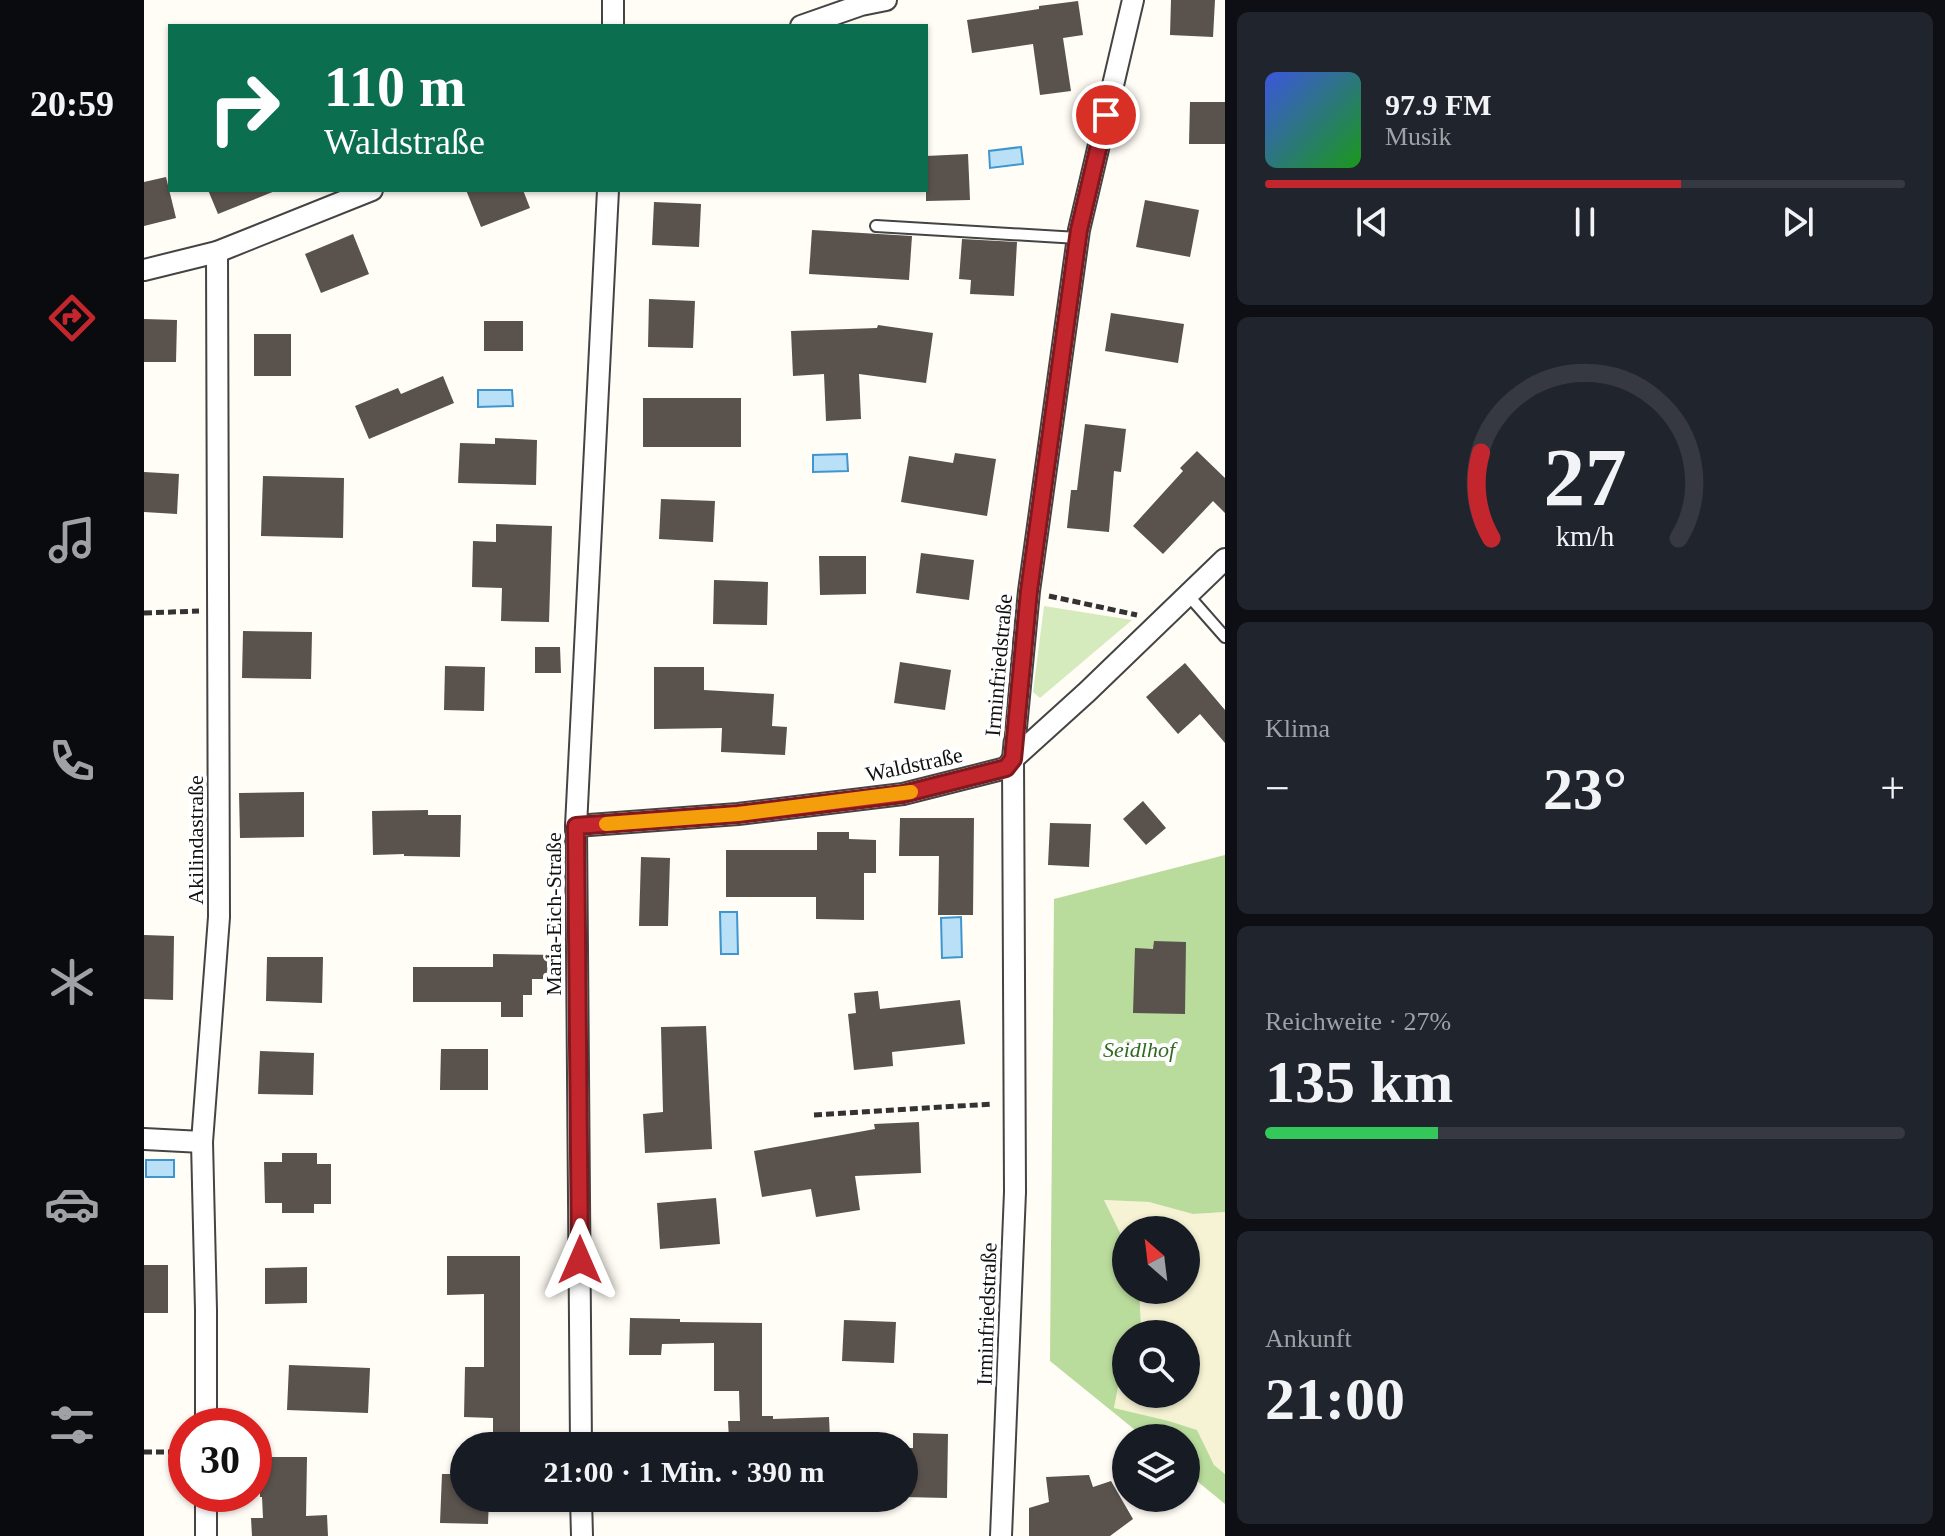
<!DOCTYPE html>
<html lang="de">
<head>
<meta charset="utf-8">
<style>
	body { margin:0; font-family:Georgia,serif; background:#20242c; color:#f1f3f6; height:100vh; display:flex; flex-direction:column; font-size:30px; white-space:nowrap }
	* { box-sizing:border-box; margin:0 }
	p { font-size:26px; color:#9ea1a6 }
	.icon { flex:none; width:44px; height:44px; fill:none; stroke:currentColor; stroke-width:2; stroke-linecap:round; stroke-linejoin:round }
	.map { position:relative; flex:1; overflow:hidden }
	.sheet { display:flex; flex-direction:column; gap:12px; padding:12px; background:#0d0f14; width:720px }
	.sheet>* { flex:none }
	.guide { position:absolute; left:24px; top:24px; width:760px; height:168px; border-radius:0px; box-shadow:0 2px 6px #0004; background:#0b6e4f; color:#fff; overflow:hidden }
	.needle { width:52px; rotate:332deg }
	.controls { position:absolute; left:968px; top:1216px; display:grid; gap:16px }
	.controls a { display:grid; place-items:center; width:88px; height:88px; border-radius:50%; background:#171b24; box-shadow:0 2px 6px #0004; font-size:40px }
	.speed { position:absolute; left:24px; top:1408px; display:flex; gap:16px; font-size:40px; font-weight:700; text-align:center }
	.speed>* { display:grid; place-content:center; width:104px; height:104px; border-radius:50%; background:#171b24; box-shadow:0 2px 6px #0004; line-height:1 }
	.speed .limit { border:12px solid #d22; background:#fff; color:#111 }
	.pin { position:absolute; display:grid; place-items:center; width:68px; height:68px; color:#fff; margin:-34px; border:4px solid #fff; border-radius:50%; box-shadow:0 2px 8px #0007 }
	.me { position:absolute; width:88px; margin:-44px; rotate:0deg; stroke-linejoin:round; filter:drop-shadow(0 0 6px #0008) }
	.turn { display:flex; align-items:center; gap:28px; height:168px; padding:0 24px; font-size:36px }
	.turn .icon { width:104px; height:104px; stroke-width:2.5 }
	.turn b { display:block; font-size:56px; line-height:68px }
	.big { font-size:60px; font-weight:600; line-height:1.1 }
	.sheet .tile { flex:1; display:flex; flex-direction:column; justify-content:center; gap:12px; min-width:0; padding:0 28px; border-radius:12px; background:#20242c }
	.sheet .dial { align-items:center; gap:0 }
	.dial svg { height:208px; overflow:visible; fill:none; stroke:#363941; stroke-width:7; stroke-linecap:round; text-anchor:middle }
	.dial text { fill:#f1f3f6; stroke:none }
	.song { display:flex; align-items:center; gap:24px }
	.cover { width:96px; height:96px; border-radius:12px; background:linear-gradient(135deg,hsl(230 70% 55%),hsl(120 70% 35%)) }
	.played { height:8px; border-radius:4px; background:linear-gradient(90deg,#c4262e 65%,#363941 65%) }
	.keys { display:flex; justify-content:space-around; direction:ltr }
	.heat { display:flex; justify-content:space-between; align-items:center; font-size:44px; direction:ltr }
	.charge { height:12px; border-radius:6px; background:linear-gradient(90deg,#34c759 27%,#363941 0) }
	.trip { position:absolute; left:306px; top:1432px; width:468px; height:80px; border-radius:40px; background:#171b24; box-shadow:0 2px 6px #0004; font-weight:600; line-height:80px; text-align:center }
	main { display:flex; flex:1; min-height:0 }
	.menu { display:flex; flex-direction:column; width:144px; justify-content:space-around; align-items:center; background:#090b0e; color:#9ea1a6 }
	.menu .icon { width:56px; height:56px }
	.menu .active { color:#c4262e }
	.menu b { font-size:36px; color:#f1f3f6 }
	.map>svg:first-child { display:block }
</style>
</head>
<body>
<main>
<nav class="menu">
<b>20:59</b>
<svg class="icon active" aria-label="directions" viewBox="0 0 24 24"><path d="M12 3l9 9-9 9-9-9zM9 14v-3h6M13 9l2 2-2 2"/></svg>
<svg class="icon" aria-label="music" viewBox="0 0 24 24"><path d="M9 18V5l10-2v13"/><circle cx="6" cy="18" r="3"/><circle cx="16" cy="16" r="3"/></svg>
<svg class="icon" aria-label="phone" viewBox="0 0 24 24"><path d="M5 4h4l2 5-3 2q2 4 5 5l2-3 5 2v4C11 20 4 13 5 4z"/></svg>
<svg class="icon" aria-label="climate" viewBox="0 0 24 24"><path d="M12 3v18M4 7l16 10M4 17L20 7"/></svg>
<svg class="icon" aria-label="car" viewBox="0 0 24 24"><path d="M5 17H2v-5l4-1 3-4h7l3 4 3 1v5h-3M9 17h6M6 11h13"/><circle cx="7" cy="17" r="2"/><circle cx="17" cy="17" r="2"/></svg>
<svg class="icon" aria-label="filters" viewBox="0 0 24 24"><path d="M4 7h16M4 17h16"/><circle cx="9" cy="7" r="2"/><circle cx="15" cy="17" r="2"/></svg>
</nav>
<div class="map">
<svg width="1081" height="1536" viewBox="0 0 1081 1536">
	<rect width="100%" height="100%" fill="#fffdf5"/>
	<path fill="#f6f3d4" d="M960 1200 1005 1202 1049 1214 1081 1212V1474L1070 1465 1053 1430 1025 1421 970 1408 979 1361 982 1355V1394H1042V1334H993L997 1326 995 1290H1042V1230H982V1245Z"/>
	<path fill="#d5ebbd" d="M900 606 988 620 896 698 889 692Z"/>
	<path fill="#b9dc9c" d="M1081 855V1212L1049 1214 1005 1202 960 1200 982 1245V1290H995L997 1326 993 1334H982V1355L979 1361 970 1408 1025 1421 1053 1430 1070 1465 1081 1474V1504L1042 1472V1438H1001L906 1361 910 899Z"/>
	<g fill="#b9e0f7" stroke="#3f96cf" stroke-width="2">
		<path d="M877 147 879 164 846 168 845 151Z"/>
		<path d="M334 390H368L369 406 334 407Z"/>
		<path d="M703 454 704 471 669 472V455Z"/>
		<path d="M576 912H593L594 954H577Z"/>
		<path d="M817 917 818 957 798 958 797 918Z"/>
		<rect x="2" y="1160" width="28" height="17"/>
	</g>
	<g fill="#5a524d">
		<path d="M1027 0H1071L1069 37 1026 35Z"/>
		<path d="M934 1 939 35 919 38 927 91 896 95 889 44 828 53 823 20 895 9V6Z"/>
		<path d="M1046 102H1081V144H1045Z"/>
		<path d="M824 154 826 200 782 201V156Z"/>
		<path d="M22 177 32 218 0 226V182Z"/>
		<path d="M64 190H130L131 191 74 214Z"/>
		<path d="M322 190H379L386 208 337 227Z"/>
		<path d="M1001 200 1055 210 1046 257 992 247Z"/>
		<path d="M510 202 557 204 555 247 508 245Z"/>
		<path d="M668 230 768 236 765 280 665 274Z"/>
		<path d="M209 234 225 274 177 293 161 254Z"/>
		<path d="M818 239 873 242 870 296 826 294 827 280 815 279Z"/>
		<path d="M505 299 551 301 549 348 504 347Z"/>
		<path d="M967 313 1040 324 1034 363 961 351Z"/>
		<path d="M0 319 33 320 32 362H0Z"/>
		<rect x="340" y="321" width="39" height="30"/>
		<path d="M734 325 789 333 782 383 715 374 717 419 682 421 680 374 649 376 647 331 733 328Z"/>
		<rect x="110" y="334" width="37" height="42"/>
		<path d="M299 376 310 403 225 439 211 406 254 388 257 394Z"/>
		<rect x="499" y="398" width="98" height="49"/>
		<path d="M941 424 982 429 977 472 970 471 965 532 923 528 927 490H933Z"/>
		<path d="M351 438 393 440 392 485 314 483 316 443 351 444Z"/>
		<path d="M1053 451 1081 478V513L1069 501 1019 554 989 526 1039 471 1036 468Z"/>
		<path d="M811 453 852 459 843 516 757 502 765 456 809 463Z"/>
		<path d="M0 472 35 474 33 514 0 512Z"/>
		<path d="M119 476 200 478 199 538 117 536Z"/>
		<path d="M517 499 571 501 569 542 515 539Z"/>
		<path d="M352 524 408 526 405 622 357 621 358 588 328 587 329 541 352 542Z"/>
		<path d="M777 553 830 560 825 600 772 593Z"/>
		<path d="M675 556H722V594L676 595Z"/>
		<path d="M570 580 624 582 623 625 569 624Z"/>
		<path d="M99 631 168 632 167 679 98 678Z"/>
		<path d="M391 647H416L417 673H391Z"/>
		<path d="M756 662 807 670 801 710 750 703Z"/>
		<path d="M1041 663 1081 710V743L1056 714 1034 734 1002 697Z"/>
		<path d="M301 666 341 667 340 711 300 710Z"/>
		<path d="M510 667H560V690L630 694 628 726 643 727 641 755 577 752 578 728 510 729Z"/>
		<path d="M160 792V837L96 838 95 793Z"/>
		<path d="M999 801 1022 828 1002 845 979 819Z"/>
		<path d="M284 810V815H317L316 857 260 856V854L229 855 228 811Z"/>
		<path d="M756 818H830L829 915H794L795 856H755Z"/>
		<path d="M906 823 947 824 945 867 904 865Z"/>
		<path d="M673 832H705V839L732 840V873H720V920L672 919V897H582V850H673Z"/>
		<path d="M497 857 526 858 524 926H495Z"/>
		<path d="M0 935 30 936 29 1000 0 999Z"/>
		<path d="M1010 941 1042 942 1041 1014 989 1013 991 948 1009 949Z"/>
		<path d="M349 954 414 955 413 979H388V995H379V1017H357V1002H269V967H349Z"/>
		<path d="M123 957H179L178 1003 122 1001Z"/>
		<path d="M734 991 736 1009 816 1000 821 1044 748 1052 749 1066 710 1070 704 1014 712 1013 710 993Z"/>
		<path d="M562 1026 568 1149 501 1153 499 1114 519 1112 517 1027Z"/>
		<path d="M297 1049H344V1090H296Z"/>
		<path d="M116 1051 170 1053 169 1095 114 1094Z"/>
		<path d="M775 1122 777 1173 711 1176 716 1210 672 1217 667 1189 618 1197 610 1151 731 1129 730 1124Z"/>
		<path d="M138 1153H173V1164H187V1204H170V1213H138V1203H121L120 1162H138Z"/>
		<path d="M572 1198 576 1244 516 1249 513 1203Z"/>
		<path d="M303 1256H376V1440L349 1439V1418L320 1417 321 1367H340V1294L303 1295Z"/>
		<rect x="0" y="1265" width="24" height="48"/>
		<path d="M163 1267V1303L121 1304V1268Z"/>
		<path d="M486 1318 536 1319V1322L618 1323V1416H629V1419L685 1417 686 1439H616V1446H596V1439H585L584 1421H596L595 1391H570V1343L518 1344 517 1355H485Z"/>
		<path d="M700 1320 752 1322 750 1363 698 1361Z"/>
		<path d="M145 1365 226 1368 224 1413 143 1410Z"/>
		<path d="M769 1433 804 1434 803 1498 760 1497 761 1448H769Z"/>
		<path d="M116 1457H163L162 1516 183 1515 184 1536H108L107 1518H119L118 1497H116Z"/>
		<path d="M298 1474H320V1498H345L344 1524 296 1523Z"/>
		<path d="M945 1475 949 1487 967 1481 989 1519 966 1536H885V1508L905 1502 902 1477Z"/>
	</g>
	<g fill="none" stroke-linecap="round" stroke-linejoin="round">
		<defs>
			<g id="lane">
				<path d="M732 226 934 238"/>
				<path d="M1044 595 1081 637"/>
			</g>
			<g id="street">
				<path d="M469 0V26"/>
				<path d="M657 26 717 5 742 0"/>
				<path d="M0 270 73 252 228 190"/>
				<path d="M432 826 594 814 759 794 862 768 869 759 943 692 1081 559"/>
				<path d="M0 1139 58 1142"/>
				<path d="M62 1426V1310L58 1142 75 917 73 252"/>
				<path d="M437 1446 432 826 464 190"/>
				<path d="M437 1498 438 1536"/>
				<path d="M62 1536V1494"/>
				<path d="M857 1536 871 1192 869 759 885 591 935 230 989 0"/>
			</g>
		</defs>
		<use href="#lane" stroke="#444" stroke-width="14"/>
		<use href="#street" stroke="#444" stroke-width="24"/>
		<g stroke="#333" stroke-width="5" stroke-dasharray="8 4" stroke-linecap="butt">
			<path d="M905 596 993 615"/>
			<path d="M0 613 55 611"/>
			<path d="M670 1115 848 1104"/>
			<path d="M0 1452H42"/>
		</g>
		<use href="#lane" stroke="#fff" stroke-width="10"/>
		<use href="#street" stroke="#fff" stroke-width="20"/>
	</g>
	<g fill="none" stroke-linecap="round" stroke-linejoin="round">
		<defs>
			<path id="route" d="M436 1260 432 826 594 814 759 794 862 768 869 759 885 591 935 230 962 115"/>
		</defs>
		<use href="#route" stroke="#7f191e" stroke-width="20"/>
		<use href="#route" stroke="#c4262e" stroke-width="14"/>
		<path stroke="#f59e0b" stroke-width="14" d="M462 824 594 814 767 792"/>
	</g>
	<g text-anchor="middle" stroke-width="8" stroke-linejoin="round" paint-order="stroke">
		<g font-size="22" fill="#111" stroke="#fff">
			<text transform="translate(854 665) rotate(-85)" y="8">Irminfriedstraße</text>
			<text transform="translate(770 764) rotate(-12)" y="8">Waldstraße</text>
			<text transform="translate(51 840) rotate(-90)" y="8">Akilindastraße</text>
			<text transform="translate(409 914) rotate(-90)" y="8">Maria-Eich-Straße</text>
			<text transform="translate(842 1314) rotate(-88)" y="8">Irminfriedstraße</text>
		</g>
		<g font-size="22" font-style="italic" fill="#2f6b1f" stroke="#fff">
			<text x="995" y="1057">Seidlhof</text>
		</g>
	</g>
</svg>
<div class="controls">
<a><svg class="needle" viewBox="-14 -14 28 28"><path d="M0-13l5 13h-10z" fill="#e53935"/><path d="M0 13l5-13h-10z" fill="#9ea1a6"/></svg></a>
<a><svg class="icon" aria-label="search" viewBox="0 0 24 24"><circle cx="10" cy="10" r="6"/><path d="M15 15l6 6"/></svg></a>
<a><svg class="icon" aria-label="layers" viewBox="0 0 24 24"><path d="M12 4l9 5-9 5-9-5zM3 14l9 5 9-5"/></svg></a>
</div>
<div class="speed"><div class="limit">30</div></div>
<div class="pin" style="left:962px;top:115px;background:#d93025"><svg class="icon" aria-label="arrive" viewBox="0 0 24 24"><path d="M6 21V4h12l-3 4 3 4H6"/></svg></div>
<svg class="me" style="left:436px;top:1260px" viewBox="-20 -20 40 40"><path d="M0-17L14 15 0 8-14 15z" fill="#c4262e" stroke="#fff" stroke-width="4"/></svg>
<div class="trip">21:00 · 1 Min. · 390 m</div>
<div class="guide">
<div class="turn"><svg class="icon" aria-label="right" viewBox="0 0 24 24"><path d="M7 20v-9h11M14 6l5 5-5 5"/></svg><div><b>110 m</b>Waldstraße</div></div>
</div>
</div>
<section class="sheet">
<div class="tile">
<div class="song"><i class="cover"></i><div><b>97.9 FM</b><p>Musik</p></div></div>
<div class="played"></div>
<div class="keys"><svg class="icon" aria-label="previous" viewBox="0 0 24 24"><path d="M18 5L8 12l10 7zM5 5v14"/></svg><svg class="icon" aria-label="pause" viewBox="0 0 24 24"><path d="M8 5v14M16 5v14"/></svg><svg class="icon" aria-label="next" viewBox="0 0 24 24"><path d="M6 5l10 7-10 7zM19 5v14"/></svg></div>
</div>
<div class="tile dial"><svg viewBox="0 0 100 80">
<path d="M14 69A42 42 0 1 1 86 69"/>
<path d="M14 69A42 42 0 0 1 10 36" stroke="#c4262e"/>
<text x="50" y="56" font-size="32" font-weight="700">27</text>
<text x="50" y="72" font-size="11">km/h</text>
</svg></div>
<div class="tile"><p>Klima</p>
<div class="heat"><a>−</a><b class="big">23°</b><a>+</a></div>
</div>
<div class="tile"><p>Reichweite · 27%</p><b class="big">135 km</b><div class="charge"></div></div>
<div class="tile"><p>Ankunft</p><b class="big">21:00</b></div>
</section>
</main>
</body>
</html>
